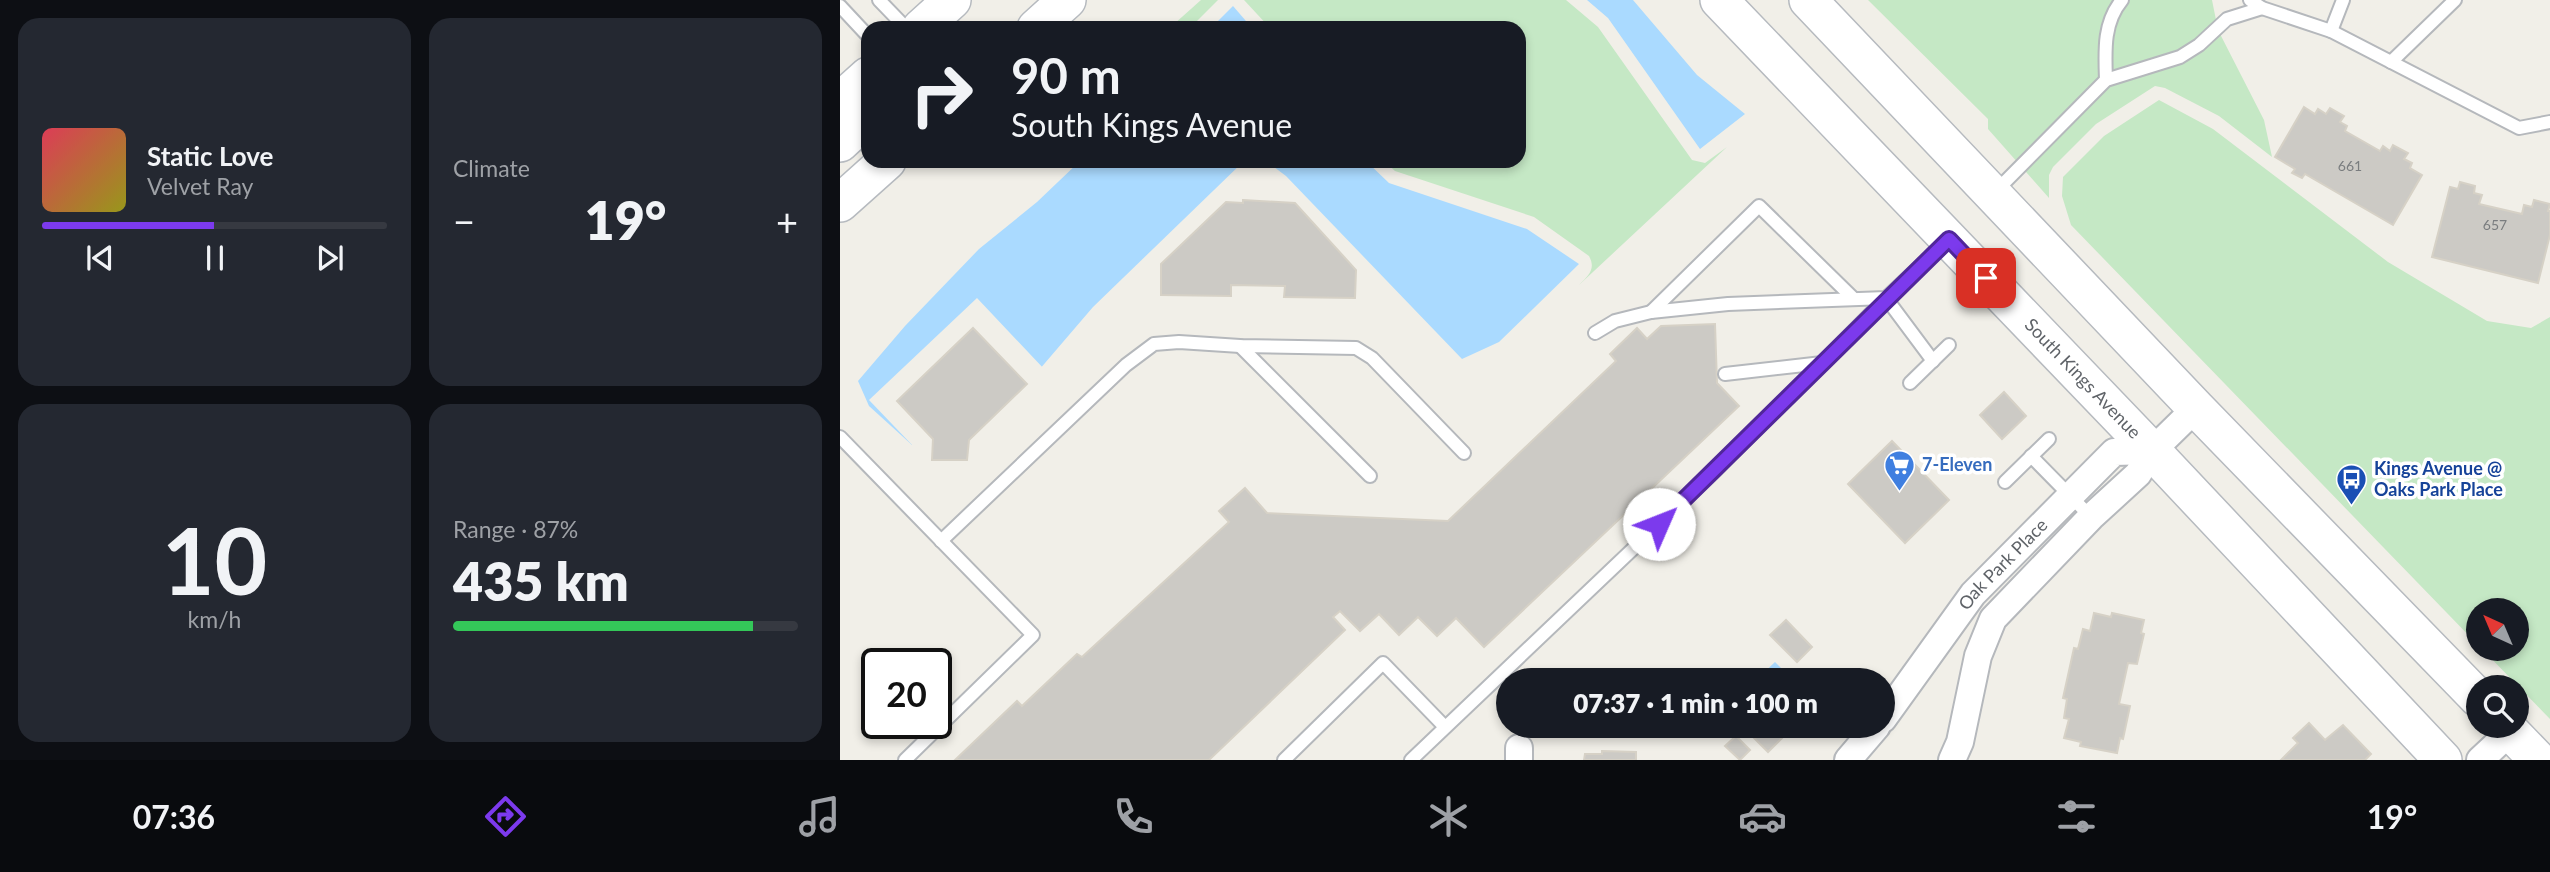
<!DOCTYPE html>
<html lang="en">
<head>
<meta charset="utf-8">
<style>
	body { margin:0; font-family:Lato,sans-serif; background:#242831; color:#f1f3f6; height:100vh; display:flex; flex-direction:column; font-size:26px; white-space:nowrap }
	* { box-sizing:border-box; margin:0 }
	p { font-size:23px; color:#9ea1a6 }
	.icon { flex:none; width:38px; height:38px; fill:none; stroke:currentColor; stroke-width:2; stroke-linecap:round; stroke-linejoin:round }
	.map { position:relative; flex:1; overflow:hidden }
	.details { display:flex; flex-direction:column; gap:18px; padding:18px; background:#0d0f14; width:840px }
	.details>* { flex:none }
	.banner { position:absolute; left:21px; top:21px; width:665px; height:147px; border-radius:21px; box-shadow:0 4px 10px #0003; background:#171b24; color:#f1f3f6; overflow:hidden }
	.needle { width:46px; rotate:316deg }
	.fabs { position:absolute; left:1626px; top:598px; display:grid; gap:14px }
	.fabs a { display:grid; place-items:center; width:63px; height:63px; border-radius:50%; background:#171b24; box-shadow:0 4px 10px #0003; font-size:35px }
	.speed { position:absolute; left:21px; top:648px; display:flex; gap:14px; font-size:35px; font-weight:700; text-align:center }
	.speed>* { display:grid; place-content:center; width:91px; height:91px; border-radius:50%; background:#171b24; box-shadow:0 4px 10px #0003; line-height:1 }
	.speed .limit { border:4px solid #111; border-radius:10px; background:#fff; color:#111 }
	.pin { position:absolute; display:grid; place-items:center; width:60px; height:60px; color:#fff; margin:-30px; border-radius:14px; box-shadow:0 4px 10px #0006 }
	.me { position:absolute; width:77px; margin:-38px; rotate:46deg; stroke-linejoin:round; filter:drop-shadow(0 0 5px #0008) }
	.turn { display:flex; align-items:center; gap:24px; height:147px; padding:0 35px; font-size:32px }
	.turn .icon { width:91px; height:91px; stroke-width:2.5 }
	.turn b { display:block; font-size:49px; line-height:60px }
	.big { font-size:52px; font-weight:800; line-height:1.1 }
	.details .widget { flex:1; display:flex; flex-direction:column; justify-content:center; gap:10px; min-width:0; padding:0 24px; border-radius:21px; background:#242831 }
	.details .dial { align-items:center; gap:0 }
	.dial b { font-size:91px; line-height:1 }
	.song { display:flex; align-items:center; gap:21px }
	.cover { width:84px; height:84px; border-radius:10px; background:linear-gradient(135deg,hsl(350 70% 55%),hsl(60 70% 35%)) }
	.played { height:7px; border-radius:4px; background:linear-gradient(90deg,#7c3aed 50%,#363941 50%) }
	.keys { display:flex; justify-content:space-around; direction:ltr }
	.heat { display:flex; justify-content:space-between; align-items:center; font-size:38px; direction:ltr }
	.charge { height:10px; border-radius:5px; background:linear-gradient(90deg,#34c759 87%,#363941 0) }
	.details .tiles { flex:1; display:grid; gap:18px; grid-template-columns:repeat(2,1fr) }
	.trip { position:absolute; left:656px; top:668px; width:399px; height:70px; border-radius:35px; background:#171b24; box-shadow:0 4px 10px #0003; font-weight:800; line-height:70px; text-align:center }
	.tab-bar { display:flex; height:112px; justify-content:space-around; align-items:center; background:#090b0e; color:#9ea1a6 }
	.tab-bar .icon { width:49px; height:49px }
	.tab-bar .selected { color:#7c3aed }
	.tab-bar b { font-size:32px; color:#f1f3f6 }
	main { display:flex; flex:1; min-height:0 }
	.map>svg:first-child { display:block }
</style>
</head>
<body>
<main>
<section class="details">
<div class="tiles">
<div class="widget">
<div class="song"><i class="cover"></i><div><b>Static Love</b><p>Velvet Ray</p></div></div>
<div class="played"></div>
<div class="keys"><svg class="icon" aria-label="previous" viewBox="0 0 24 24"><path d="M18 5L8 12l10 7zM5 5v14"/></svg><svg class="icon" aria-label="pause" viewBox="0 0 24 24"><path d="M8 5v14M16 5v14"/></svg><svg class="icon" aria-label="next" viewBox="0 0 24 24"><path d="M6 5l10 7-10 7zM19 5v14"/></svg></div>
</div>
<div class="widget"><p>Climate</p>
<div class="heat"><a>−</a><b class="big">19°</b><a>+</a></div>
</div>
<div class="widget dial"><b>10</b><p>km/h</p></div>
<div class="widget"><p>Range · 87%</p><b class="big">435 km</b><div class="charge"></div></div>
</div>
</section>
<div class="map">
<svg width="1710" height="760" viewBox="0 0 1710 760">
	<rect width="100%" height="100%" fill="#f1efe8"/>
	<g fill="#c5e8c5">
		<path d="M361 0H378L350 28H335L333 25Z"/>
		<path d="M404 0H726L758 27 852 160 865 163 887 147 739 285C749 275 756 269 749 256L694 217 555 171 544 161H679V28H430Z"/>
		<path d="M1028 0H1372L1378 30 1424 120 1432 157 1379 116 1325 88 1315 86 1256 124 1213 167 1209 175V198L1148 129V119Z"/>
		<path d="M1319 100 1373 129 1548 262 1647 321 1691 328 1710 317V719L1642 649H1676V611H1638V645L1231 225 1222 196 1223 177 1264 136Z"/>
	</g>
	<g fill="#aadaff">
		<path d="M747 0H793L857 75 905 114 860 149 768 18Z"/>
		<path d="M393 6 412 28H371Z"/>
		<path d="M240 161H404L253 307 187 384 93 439 72 445 29 406 18 381 65 326 139 249 197 202Z"/>
		<path d="M426 161H526L549 183 687 229 739 264 659 342 622 359 446 176Z"/>
		<path d="M935 662 952 679 950 681H915Z"/>
	</g>
	<path fill="#f1efe8" d="M137 298 205 370 130 443H93L75 448 29 400Z"/>
	<g fill="#cccac5" stroke="#d6d1c6" stroke-width="2">
		<path d="M1464 107 1475 114 1478 109 1486 114 1490 108 1504 116 1500 122 1507 126 1505 131 1540 151 1543 146 1550 151 1553 145 1568 153 1564 159 1572 163 1570 168 1582 175 1553 225 1465 174 1462 178 1452 173 1455 169 1435 157Z"/>
		<path d="M1620 182 1635 186 1634 193 1642 195 1639 204 1682 214 1684 205 1692 207 1694 200 1710 204 1708 211H1710V235L1698 283 1592 257 1610 187 1618 189Z"/>
		<path d="M403 200 455 203 516 270 515 298 444 297 445 286 391 285V296L321 295V264L386 202 403 203Z"/>
		<path d="M875 324 877 383 899 406 644 647 616 618 597 636 578 617 559 635 539 614 520 631 500 611 493 617 505 630 369 760H115L177 701 182 706 237 654 242 657 389 522 379 511 405 488 427 513 608 521 776 361 770 354 797 328 807 339 821 326Z"/>
		<path d="M133 328 187 384 129 440 127 460H92L93 439 57 401Z"/>
		<path d="M1164 392 1186 416 1162 439 1140 415Z"/>
		<path d="M1052 441 1109 500 1065 543 1008 484Z"/>
		<path d="M1254 613 1271 617 1272 613 1304 620 1301 633 1304 634 1297 664 1288 663 1279 704 1290 706 1283 739 1280 738 1277 753 1240 746 1241 742 1224 738 1229 719 1224 718 1227 699 1223 698 1234 648 1238 649 1243 629 1250 631Z"/>
		<path d="M946 620 972 647 957 662 930 635Z"/>
		<path d="M1469 723 1485 740 1503 725 1531 754 1525 760H1441L1458 743 1453 738Z"/>
		<path d="M925 726H950L952 728 928 752 913 737Z"/>
		<path d="M896 736 910 750 900 760 885 746Z"/>
		<path d="M762 751 796 752V760H744L745 754H762Z"/>
	</g>
	<g fill="none" stroke-linecap="round" stroke-linejoin="round">
		<defs>
			<g id="service">
				<path d="M39 0 66 28"/>
				<path d="M1410 0 1422 8 1491 31 1679 128 1710 122"/>
				<path d="M0 6 28 36"/>
				<path d="M1491 31 1503 0"/>
				<path d="M1551 62 1615 0"/>
				<path d="M1266 80C1265 51 1263 23 1282 0"/>
				<path d="M1155 192 1266 80 1340 57 1359 45 1387 19 1422 8"/>
				<path d="M811 312 919 206 1014 299"/>
				<path d="M755 333 775 321 811 312 888 304 1046 298 1106 242"/>
				<path d="M400 346 530 476"/>
				<path d="M885 374 982 363"/>
				<path d="M1070 383 1109 345"/>
				<path d="M0 437 193 635 65 760"/>
				<path d="M1191 456 1251 517"/>
				<path d="M1165 482 1209 439"/>
				<path d="M101 541 286 365 314 344 339 342 400 346 516 348 532 358 624 453"/>
				<path d="M444 760 543 663 605 727"/>
				<path d="M571 760 877 469 1046 298 1093 361"/>
			</g>
			<g id="minor">
				<path id="s1" d="M1043 719 1133 594 1274 452 1312 451"/>
				<path d="M679 748V760"/>
				<path d="M1008 760 1037 726"/>
				<path d="M1112 760 1120 742 1138 656 1153 619 1251 517 1298 474 1312 451 1356 408"/>
				<path d="M1640 760 1670 732"/>
			</g>
			<g id="secondary">
				<path id="s2" d="M879 0 1312 451 1603 760"/>
				<path d="M968 0 1356 408 1638 698"/>
				<path d="M81 28 112 0"/>
				<path d="M196 28 227 0"/>
				<path d="M0 101 28 76"/>
				<path d="M0 143 28 117"/>
				<path d="M0 203 47 161"/>
				<path d="M1665 726 1698 760"/>
			</g>
		</defs>
		<use href="#service" stroke="#b5b8bc" stroke-width="16"/>
		<use href="#minor" stroke="#b5b8bc" stroke-width="30"/>
		<use href="#secondary" stroke="#b6babf" stroke-width="40"/>
		<use href="#service" stroke="#fff" stroke-width="12"/>
		<use href="#minor" stroke="#fff" stroke-width="26"/>
		<use href="#secondary" stroke="#fff" stroke-width="37"/>
	</g>
	<g fill="none" stroke-linecap="round" stroke-linejoin="round">
		<defs>
			<path id="route" d="M819 524 1109 239 1146 278"/>
		</defs>
		<use href="#route" stroke="#51269a" stroke-width="18"/>
		<use href="#route" stroke="#7c3aed" stroke-width="12"/>
	</g>
	<defs>
		<symbol id="supermarket-pin" viewBox="-11 -11 22 30"><path d="M0 17L-7.5 6A9.5 9.5 0 1 1 7.5 6Z" fill="#3f7fe0" stroke="#fff"/><path d="M-6-5.5h2.5l.6 2H6L4.5 2H-2.5L-4.4-4H-6ZM-1.5 3.2a1.3 1.3 0 1 0 .1 0ZM3 3.2a1.3 1.3 0 1 0 .1 0Z" fill="#fff"/></symbol>
		<symbol id="bus-pin" viewBox="-11 -11 22 30"><path d="M0 17L-7.5 6A9.5 9.5 0 1 1 7.5 6Z" fill="#1a4fb4" stroke="#fff"/><path d="M-5-6H5V4H4V6H2V4H-2V6H-4V4H-5ZM-3.5-4V0h7V-4ZM-3.5 1.2v1.5H-2V1.2ZM2 1.2v1.5H3.5V1.2Z" fill="#fff"/></symbol>
	</defs>
	<g fill-rule="evenodd">
		<use href="#supermarket-pin" x="1042" y="448" width="35" height="47"/>
		<use href="#bus-pin" x="1494" y="462" width="35" height="47"/>
	</g>
	<g text-anchor="middle" stroke-width="7" stroke-linejoin="round" paint-order="stroke">
		<g font-size="14" fill="#7a7d7f">
			<text x="1510" y="171">661</text>
			<text x="1655" y="230">657</text>
		</g>
		<g font-size="18" fill="#5f6368" stroke="#fff">
			<text dy="6" stroke="none"><textPath href="#s2" startOffset="525">South Kings Avenue</textPath></text>
			<text dy="6" stroke="none"><textPath href="#s1" startOffset="196">Oak Park Place</textPath></text>
		</g>
		<g font-size="18" font-weight="bold" fill="#366cbe" stroke="#fff" text-anchor="start">
			<text x="1082" y="471">7-Eleven</text>
		</g>
		<g font-size="18" font-weight="bold" fill="#164399" stroke="#fff" text-anchor="start">
			<text x="1534" y="475">Kings Avenue @<tspan x="1534" dy="21">Oaks Park Place</tspan></text>
		</g>
	</g>
</svg>
<div class="fabs">
<a><svg class="needle" viewBox="-14 -14 28 28"><path d="M0-13l5 13h-10z" fill="#e53935"/><path d="M0 13l5-13h-10z" fill="#9ea1a6"/></svg></a>
<a><svg class="icon" aria-label="search" viewBox="0 0 24 24"><circle cx="10" cy="10" r="6"/><path d="M15 15l6 6"/></svg></a>
</div>
<div class="speed"><div class="limit">20</div></div>
<div class="pin" style="left:1146px;top:278px;background:#d93025"><svg class="icon" aria-label="arrive" viewBox="0 0 24 24"><path d="M6 21V4h12l-3 4 3 4H6"/></svg></div>
<svg class="me" style="left:819px;top:524px" viewBox="-20 -20 40 40"><circle r="19" fill="#fff"/><path d="M0-13L10 11 0 6-10 11z" fill="#7c3aed"/></svg>
<div class="trip">07:37 · 1 min · 100 m</div>
<div class="banner">
<div class="turn"><svg class="icon" aria-label="right" viewBox="0 0 24 24"><path d="M7 20v-9h11M14 6l5 5-5 5"/></svg><div><b>90 m</b>South Kings Avenue</div></div>
</div>
</div>
</main>
<nav class="tab-bar">
<b>07:36</b>
<svg class="icon selected" aria-label="directions" viewBox="0 0 24 24"><path d="M12 3l9 9-9 9-9-9zM9 14v-3h6M13 9l2 2-2 2"/></svg>
<svg class="icon" aria-label="music" viewBox="0 0 24 24"><path d="M9 18V5l10-2v13"/><circle cx="6" cy="18" r="3"/><circle cx="16" cy="16" r="3"/></svg>
<svg class="icon" aria-label="phone" viewBox="0 0 24 24"><path d="M5 4h4l2 5-3 2q2 4 5 5l2-3 5 2v4C11 20 4 13 5 4z"/></svg>
<svg class="icon" aria-label="climate" viewBox="0 0 24 24"><path d="M12 3v18M4 7l16 10M4 17L20 7"/></svg>
<svg class="icon" aria-label="car" viewBox="0 0 24 24"><path d="M5 17H2v-5l4-1 3-4h7l3 4 3 1v5h-3M9 17h6M6 11h13"/><circle cx="7" cy="17" r="2"/><circle cx="17" cy="17" r="2"/></svg>
<svg class="icon" aria-label="filters" viewBox="0 0 24 24"><path d="M4 7h16M4 17h16"/><circle cx="9" cy="7" r="2"/><circle cx="15" cy="17" r="2"/></svg>
<b>19°</b>
</nav>
</body>
</html>
